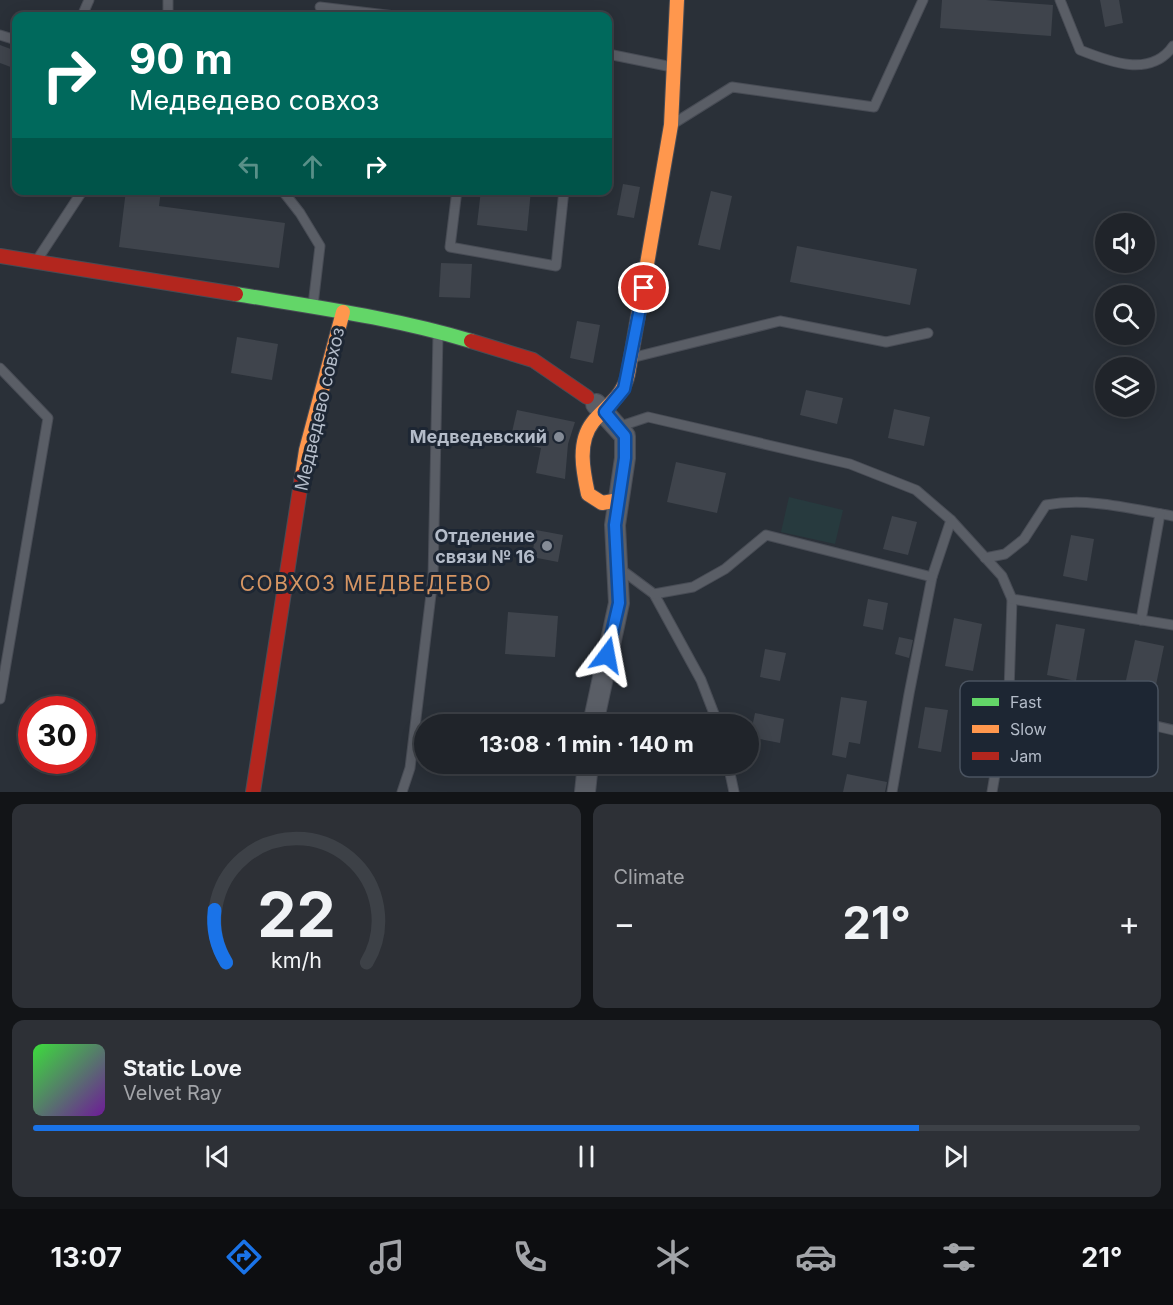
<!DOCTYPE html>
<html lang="en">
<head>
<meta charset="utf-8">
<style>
	body { margin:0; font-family:Inter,sans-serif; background:#2d3036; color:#f1f3f6; height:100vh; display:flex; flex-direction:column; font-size:22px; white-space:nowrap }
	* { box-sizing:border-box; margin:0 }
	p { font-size:20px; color:#a2a4a8 }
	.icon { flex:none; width:33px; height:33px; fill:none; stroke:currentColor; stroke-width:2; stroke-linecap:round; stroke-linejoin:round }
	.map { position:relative; height:792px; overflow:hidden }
	.panel { display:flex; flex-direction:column; gap:12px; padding:12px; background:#121417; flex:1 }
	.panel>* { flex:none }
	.guide { position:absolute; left:12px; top:12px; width:600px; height:183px; border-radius:12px; box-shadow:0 3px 15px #0003,0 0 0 2px #3d4147; background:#00695c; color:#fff; overflow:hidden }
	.fabs { position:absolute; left:1095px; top:213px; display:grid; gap:12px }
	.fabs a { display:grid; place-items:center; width:60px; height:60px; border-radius:50%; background:#20242a; box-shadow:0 3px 15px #0003,0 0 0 2px #3d4147; font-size:30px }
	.speed { position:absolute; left:18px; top:696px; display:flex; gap:12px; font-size:30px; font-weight:700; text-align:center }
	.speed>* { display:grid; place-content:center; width:78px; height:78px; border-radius:50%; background:#20242a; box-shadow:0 3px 15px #0003,0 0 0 2px #3d4147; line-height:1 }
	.speed .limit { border:9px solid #d22; background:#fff; color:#111 }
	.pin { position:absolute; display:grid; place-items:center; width:51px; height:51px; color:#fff; margin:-26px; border:3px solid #fff; border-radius:50%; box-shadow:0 2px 6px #0007 }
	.me { position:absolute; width:66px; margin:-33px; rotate:13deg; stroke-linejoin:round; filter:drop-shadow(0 0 4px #0008) }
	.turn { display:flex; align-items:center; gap:21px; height:126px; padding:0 18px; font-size:27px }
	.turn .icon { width:78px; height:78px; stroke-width:2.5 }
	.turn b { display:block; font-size:42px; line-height:51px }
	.lanes { display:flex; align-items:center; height:57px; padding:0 18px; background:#0003; justify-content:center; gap:30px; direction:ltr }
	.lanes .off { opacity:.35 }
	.big { font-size:45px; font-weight:700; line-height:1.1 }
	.panel .widget { flex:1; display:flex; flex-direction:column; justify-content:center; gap:9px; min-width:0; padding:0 21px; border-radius:12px; background:#2d3036 }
	.panel .dial { align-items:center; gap:0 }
	.dial svg { height:156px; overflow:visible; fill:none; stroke:#3d4147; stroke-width:7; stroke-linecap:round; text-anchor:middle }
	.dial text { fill:#f1f3f6; stroke:none }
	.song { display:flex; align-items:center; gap:18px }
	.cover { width:72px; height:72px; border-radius:9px; background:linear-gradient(135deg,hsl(120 70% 55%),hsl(280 70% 35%)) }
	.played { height:6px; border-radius:3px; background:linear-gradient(90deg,#1a73e8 80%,#3d4147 80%) }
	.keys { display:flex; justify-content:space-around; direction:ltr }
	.heat { display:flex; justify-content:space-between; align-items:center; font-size:33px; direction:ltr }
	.panel .tiles { flex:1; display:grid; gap:12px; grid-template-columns:1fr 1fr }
	.widget:last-child { grid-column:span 2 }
	.trip { position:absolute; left:414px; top:714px; width:345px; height:60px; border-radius:30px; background:#20242a; box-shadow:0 3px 15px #0003,0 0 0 2px #3d4147; font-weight:700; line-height:60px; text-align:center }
	.tab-bar { display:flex; height:96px; justify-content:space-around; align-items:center; background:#0d0e11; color:#a2a4a8 }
	.tab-bar .icon { width:42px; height:42px }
	.tab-bar .active { color:#1a73e8 }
	.tab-bar b { font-size:27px; color:#f1f3f6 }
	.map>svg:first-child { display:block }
</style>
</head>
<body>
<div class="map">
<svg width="1173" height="792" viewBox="0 0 1173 792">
	<rect width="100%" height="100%" fill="#2a3038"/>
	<path fill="#273a3e" d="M789 497 843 510 835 544 781 532Z"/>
	<g fill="#3f444c">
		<path d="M942 0H986L1053 5 1051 36 940 28Z"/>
		<path d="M1100 0H1119L1123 23 1105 27Z"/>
		<path d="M0 45 16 51V69L0 63Z"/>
		<path d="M623 184 640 187 634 218 617 215Z"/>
		<path d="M126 190H161L159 206 285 223 279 268 119 247Z"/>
		<path d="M481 190H531L527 231 477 225Z"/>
		<path d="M711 191 732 196 720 250 698 245Z"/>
		<path d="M797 246 917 269 910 305 790 282Z"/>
		<path d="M441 263 472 264 470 298 439 297Z"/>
		<path d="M577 321 600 325 593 363 570 358Z"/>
		<path d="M237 337 278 344 272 380 231 373Z"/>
		<path d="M806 390 843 398 837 424 800 415Z"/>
		<path d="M894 409 930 417 924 446 888 438Z"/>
		<path d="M517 410 575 422 568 444 565 479 536 473 541 448 510 441Z"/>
		<path d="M676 462 726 473 717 513 667 502Z"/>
		<path d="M892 516 917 522 908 555 883 549Z"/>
		<path d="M536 530 563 535 558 562 532 557Z"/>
		<path d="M1071 535 1094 539 1087 581 1063 576Z"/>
		<path d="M868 599 888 603 883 630 863 626Z"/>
		<path d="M508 612 558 616 555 657 505 654Z"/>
		<path d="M954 618 982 624 973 671 945 666Z"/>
		<path d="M1056 624 1085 629 1076 681 1047 675Z"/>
		<path d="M899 637 913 640 909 658 895 654Z"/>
		<path d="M1135 640 1164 646 1150 714 1120 707Z"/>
		<path d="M765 649 786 653 780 681 760 677Z"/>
		<path d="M841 697 867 701 860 744 849 742 846 758 832 755Z"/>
		<path d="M925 707 948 710 941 752 918 748Z"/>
		<path d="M755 713 784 719 780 743 750 737Z"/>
		<path d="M847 774 887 782 885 792H843Z"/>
	</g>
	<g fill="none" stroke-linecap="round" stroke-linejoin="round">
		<defs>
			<g id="lane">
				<path d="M168 0V16"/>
				<path d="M1060 0 1080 50C1110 62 1151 78 1173 46"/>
				<path d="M320 7 395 16"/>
				<path d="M82 16 89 0"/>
				<path d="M0 35 16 40"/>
				<path d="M608 54 672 67"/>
				<path d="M676 122 732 87 874 107 923 0"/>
				<path d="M282 190 300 213 320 246 313 305"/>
				<path d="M457 190 450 247 556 266 564 190"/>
				<path d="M37 260 83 190"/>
				<path d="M635 357 780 321 886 342 928 333"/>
				<path d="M0 368 48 418 0 699"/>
				<path d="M618 427 648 417 850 464 916 490 951 520 932 577 909 694 892 792"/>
				<path d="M951 520 1002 576 1012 599 1009 692 992 792"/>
				<path d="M985 558 1005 554 1024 539 1046 505C1089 497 1131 509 1173 516"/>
				<path d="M619 568 654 594 701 680 718 724"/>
				<path d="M654 594 693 587 725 569 766 535 932 577"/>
				<path d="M1012 599 1173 625"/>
				<path d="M1141 620 1160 514"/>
				<path d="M1009 692 1173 730"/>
				<path d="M728 764 734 792"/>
				<path d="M402 792 410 768 433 578 438 333"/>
			</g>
			<g id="street">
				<path d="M593 724 619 603 615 525 625 458V436L596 404"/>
				<path d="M585 792 588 764"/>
			</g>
			<path id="fast" d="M236 294C314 307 395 318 471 341"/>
			<g id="slow">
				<path d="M302 476 306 450 343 312"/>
				<path d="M619 500 602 503 588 494C583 471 577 442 593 422 607 405 623 397 628 374L671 125 677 0"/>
			</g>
			<g id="jam">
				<path d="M0 256 236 294"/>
				<path d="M471 341 533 360 587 397"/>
				<path d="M253 792 302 476"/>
			</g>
		</defs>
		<use href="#lane" stroke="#484c55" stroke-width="11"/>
		<use href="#street" stroke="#484c55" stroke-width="22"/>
		<use href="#fast" stroke="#484c55" stroke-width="16"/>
		<use href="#slow" stroke="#484c55" stroke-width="16"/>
		<use href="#jam" stroke="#484c55" stroke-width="16"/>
		<use href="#lane" stroke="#5a5e66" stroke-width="9"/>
		<use href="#street" stroke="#5a5e66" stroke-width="20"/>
		<use href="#fast" stroke="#63d668" stroke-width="14"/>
		<use href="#slow" stroke="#ff974d" stroke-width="14"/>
		<use href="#jam" stroke="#b3261e" stroke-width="14"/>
	</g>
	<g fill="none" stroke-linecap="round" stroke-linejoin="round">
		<defs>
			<path id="route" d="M607 655 619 603 615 525 625 458V436L605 412 624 389 644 288"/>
		</defs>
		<use href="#route" stroke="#114b97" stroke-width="15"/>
		<use href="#route" stroke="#1a73e8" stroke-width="10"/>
	</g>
	<g fill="#848b96" stroke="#1d2633" stroke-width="2">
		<circle cx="559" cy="437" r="6"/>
		<circle cx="547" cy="546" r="6"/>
	</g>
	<g text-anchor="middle" stroke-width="6" stroke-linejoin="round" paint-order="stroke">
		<g font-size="18" fill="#b4bcc9" stroke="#1d2633">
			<text transform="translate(320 409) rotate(-77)" y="6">Медведево совхоз</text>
		</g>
		<g font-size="18" font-weight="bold" fill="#b4bcc9" stroke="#1d2633" text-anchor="end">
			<text x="547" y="443">Медведевский</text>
			<text x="535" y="542">Отделение<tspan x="535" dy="21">связи № 16</tspan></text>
		</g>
		<g font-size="21" letter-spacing="1.5" fill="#d59563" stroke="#1d2633">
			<text x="366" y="591">СОВХОЗ МЕДВЕДЕВО</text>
		</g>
	</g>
	<rect x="960" y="681" width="198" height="96" rx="9" fill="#1d2633" stroke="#4a5360" stroke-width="1.5"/>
	<rect x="972" y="698" width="27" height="8" fill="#63d668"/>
	<rect x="972" y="725" width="27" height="8" fill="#ff974d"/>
	<rect x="972" y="752" width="27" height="8" fill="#b3261e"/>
	<g font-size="16" fill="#b4bcc9">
		<text x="1010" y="708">Fast</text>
		<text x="1010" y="735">Slow</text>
		<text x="1010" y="762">Jam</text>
	</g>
</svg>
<div class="fabs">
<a><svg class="icon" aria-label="sound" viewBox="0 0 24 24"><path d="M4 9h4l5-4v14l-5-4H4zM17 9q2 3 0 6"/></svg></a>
<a><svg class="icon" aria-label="search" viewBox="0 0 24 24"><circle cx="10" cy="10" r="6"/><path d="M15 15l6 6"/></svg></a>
<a><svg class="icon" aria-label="layers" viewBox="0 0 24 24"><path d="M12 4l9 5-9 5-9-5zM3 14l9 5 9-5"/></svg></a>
</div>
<div class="speed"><div class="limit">30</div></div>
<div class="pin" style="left:644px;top:288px;background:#d93025"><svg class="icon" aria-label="arrive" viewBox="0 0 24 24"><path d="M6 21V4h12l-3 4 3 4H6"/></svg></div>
<svg class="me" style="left:607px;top:655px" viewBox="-20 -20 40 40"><path d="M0-17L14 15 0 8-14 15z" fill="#1a73e8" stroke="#fff" stroke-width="4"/></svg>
<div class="trip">13:08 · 1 min · 140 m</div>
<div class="guide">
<div class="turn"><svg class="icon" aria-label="right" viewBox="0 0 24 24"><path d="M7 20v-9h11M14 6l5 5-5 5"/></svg><div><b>90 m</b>Медведево совхоз</div></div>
<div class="lanes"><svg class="icon off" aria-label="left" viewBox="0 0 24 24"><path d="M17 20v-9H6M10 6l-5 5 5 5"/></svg><svg class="icon off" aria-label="ahead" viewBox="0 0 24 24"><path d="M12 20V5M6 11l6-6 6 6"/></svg><svg class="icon" aria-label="right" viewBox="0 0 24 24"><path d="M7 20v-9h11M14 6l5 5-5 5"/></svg></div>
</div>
</div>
<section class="panel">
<div class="tiles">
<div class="widget dial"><svg viewBox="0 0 100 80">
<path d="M14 69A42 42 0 1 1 86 69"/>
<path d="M14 69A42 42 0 0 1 8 42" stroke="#1a73e8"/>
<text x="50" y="56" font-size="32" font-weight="700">22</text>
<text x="50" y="72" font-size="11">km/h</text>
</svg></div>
<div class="widget"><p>Climate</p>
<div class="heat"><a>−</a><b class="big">21°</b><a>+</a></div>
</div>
<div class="widget">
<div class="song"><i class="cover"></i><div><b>Static Love</b><p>Velvet Ray</p></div></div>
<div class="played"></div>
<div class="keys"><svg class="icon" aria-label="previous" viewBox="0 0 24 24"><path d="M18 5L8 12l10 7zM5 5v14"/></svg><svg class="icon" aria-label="pause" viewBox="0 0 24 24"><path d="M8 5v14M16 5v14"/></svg><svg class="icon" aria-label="next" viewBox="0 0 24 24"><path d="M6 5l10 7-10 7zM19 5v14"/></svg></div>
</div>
</div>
</section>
<nav class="tab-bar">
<b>13:07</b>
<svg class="icon active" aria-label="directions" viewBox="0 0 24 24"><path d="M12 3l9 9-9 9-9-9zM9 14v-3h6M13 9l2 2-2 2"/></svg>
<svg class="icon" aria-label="music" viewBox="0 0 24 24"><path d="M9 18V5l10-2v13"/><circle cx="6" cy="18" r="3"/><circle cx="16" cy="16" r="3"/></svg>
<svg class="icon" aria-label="phone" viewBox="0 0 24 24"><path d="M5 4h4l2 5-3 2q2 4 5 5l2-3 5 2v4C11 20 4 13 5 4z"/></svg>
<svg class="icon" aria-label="climate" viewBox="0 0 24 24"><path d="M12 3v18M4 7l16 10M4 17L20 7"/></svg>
<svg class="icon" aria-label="car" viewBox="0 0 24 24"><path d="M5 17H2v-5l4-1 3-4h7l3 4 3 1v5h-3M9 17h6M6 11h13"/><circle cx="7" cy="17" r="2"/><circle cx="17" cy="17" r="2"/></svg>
<svg class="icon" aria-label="filters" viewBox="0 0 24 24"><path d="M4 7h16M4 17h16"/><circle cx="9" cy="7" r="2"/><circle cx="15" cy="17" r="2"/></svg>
<b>21°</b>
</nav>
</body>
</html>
